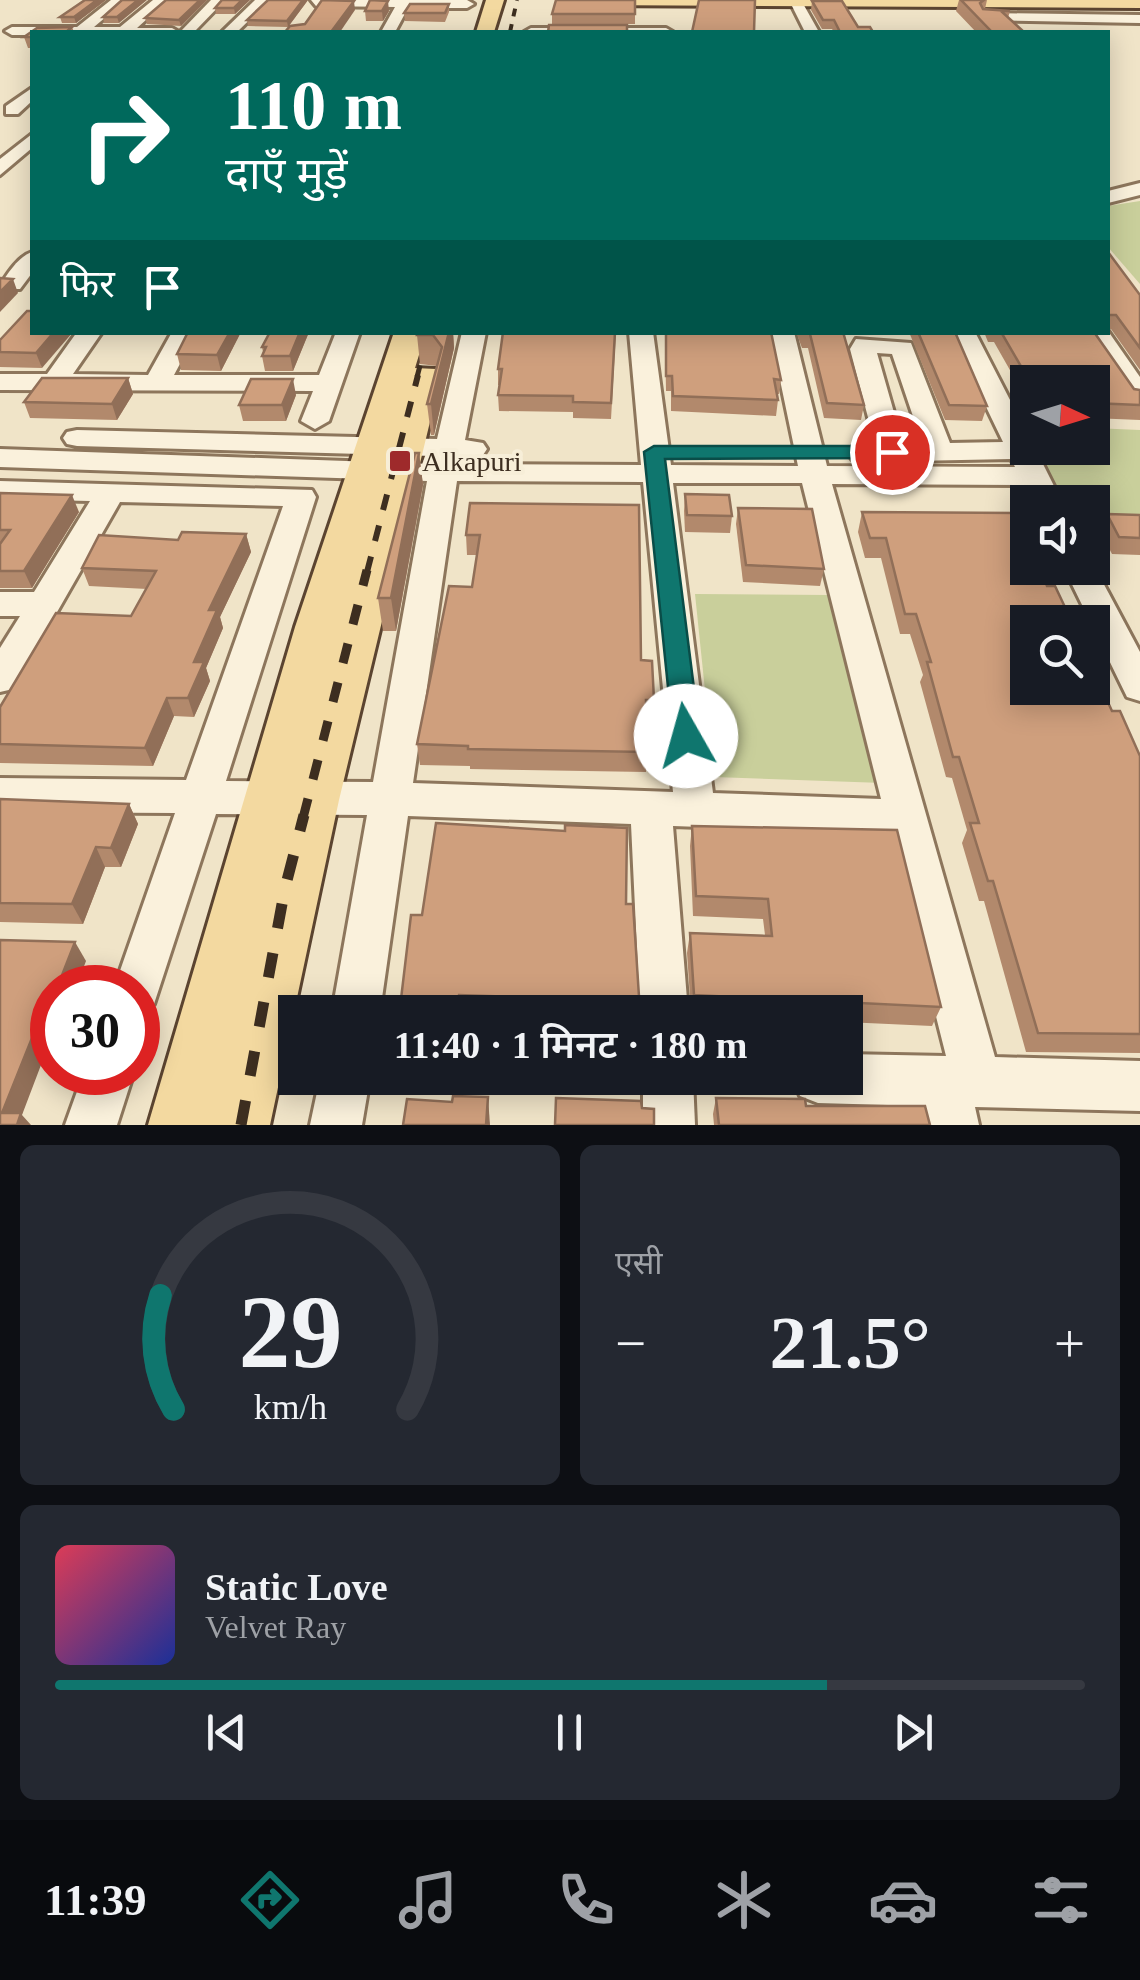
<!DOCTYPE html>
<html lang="hi">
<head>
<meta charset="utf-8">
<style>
	body { margin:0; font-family:"Times New Roman","Noto Sans Devanagari",serif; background:#242831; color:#f1f3f6; height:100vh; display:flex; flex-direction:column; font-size:38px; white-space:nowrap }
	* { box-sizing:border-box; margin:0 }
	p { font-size:32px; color:#9ea1a6 }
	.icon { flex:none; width:55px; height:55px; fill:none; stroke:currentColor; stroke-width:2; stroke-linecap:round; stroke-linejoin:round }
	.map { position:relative; height:1125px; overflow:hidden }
	.side { display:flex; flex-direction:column; gap:20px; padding:20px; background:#0d0f14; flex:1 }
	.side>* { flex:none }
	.hud { position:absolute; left:30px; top:30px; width:1080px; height:305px; border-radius:0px; box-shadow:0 5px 25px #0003; background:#00695c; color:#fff; overflow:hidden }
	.needle { width:65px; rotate:94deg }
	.fabs { position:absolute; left:1010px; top:365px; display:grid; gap:20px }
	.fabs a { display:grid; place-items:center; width:100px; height:100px; border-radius:0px; background:#171b24; box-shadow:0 5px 25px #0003; font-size:50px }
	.speed { position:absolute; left:30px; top:965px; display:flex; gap:20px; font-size:50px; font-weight:700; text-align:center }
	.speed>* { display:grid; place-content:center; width:130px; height:130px; border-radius:50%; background:#171b24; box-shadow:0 5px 25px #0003; line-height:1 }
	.speed .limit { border:15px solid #d22; background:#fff; color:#111 }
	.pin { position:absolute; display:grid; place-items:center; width:85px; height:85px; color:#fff; margin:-42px; border:5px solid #fff; border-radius:50%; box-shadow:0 2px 10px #0007 }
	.me { position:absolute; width:110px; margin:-55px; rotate:353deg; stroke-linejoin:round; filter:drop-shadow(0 0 8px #0008) }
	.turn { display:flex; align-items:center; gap:35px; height:210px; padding:0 30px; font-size:45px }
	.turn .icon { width:130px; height:130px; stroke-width:2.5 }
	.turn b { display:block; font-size:70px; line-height:85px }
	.then { display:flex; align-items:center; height:95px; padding:0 30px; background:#0003; gap:20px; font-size:38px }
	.big { font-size:75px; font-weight:600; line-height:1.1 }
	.side .card { flex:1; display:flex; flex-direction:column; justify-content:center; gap:15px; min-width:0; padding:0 35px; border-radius:15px; background:#242831 }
	.side .dial { align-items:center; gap:0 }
	.dial svg { height:260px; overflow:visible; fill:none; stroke:#363941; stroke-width:7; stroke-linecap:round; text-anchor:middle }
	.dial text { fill:#f1f3f6; stroke:none }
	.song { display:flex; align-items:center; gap:30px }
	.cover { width:120px; height:120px; border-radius:15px; background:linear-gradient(135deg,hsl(350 70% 55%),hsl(230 70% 35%)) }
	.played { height:10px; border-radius:5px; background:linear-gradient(90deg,#0f766e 75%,#363941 75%) }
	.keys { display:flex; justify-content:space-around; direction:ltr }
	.heat { display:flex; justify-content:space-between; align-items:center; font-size:55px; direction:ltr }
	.side .tiles { flex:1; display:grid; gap:20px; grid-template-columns:1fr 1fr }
	.card:last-child { grid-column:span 2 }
	.trip { position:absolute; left:278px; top:995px; width:585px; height:100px; border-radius:0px; background:#171b24; box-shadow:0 5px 25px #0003; font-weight:600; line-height:100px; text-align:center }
	.tab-bar { display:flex; height:160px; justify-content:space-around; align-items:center; background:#090b0e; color:#9ea1a6 }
	.tab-bar .icon { width:70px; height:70px }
	.tab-bar .active { color:#0f766e }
	.tab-bar b { font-size:45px; color:#f1f3f6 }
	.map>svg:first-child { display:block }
</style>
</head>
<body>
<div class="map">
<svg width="1140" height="1125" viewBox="0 0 1140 1125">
	<rect width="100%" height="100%" fill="#f0e4c8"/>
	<g fill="#c9cf9b">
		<path d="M1140 201V284L1108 247V206Z"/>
		<path d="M1093 428 1140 430V521L1093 522 1092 502H1063L1035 448H1092Z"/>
		<path d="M695 594 829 595 883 783 714 777Z"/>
	</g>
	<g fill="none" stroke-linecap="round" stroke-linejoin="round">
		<defs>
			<g id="minor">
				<path d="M111 0H126L94 27H120L153 0H168L137 28H172L179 32 32 35H12L5 31 12 27H77Z"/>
				<path d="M211 0H225L194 32H180Z"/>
				<path d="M255 0H270L237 32H222Z"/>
				<path d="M311 0H467L474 4 467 8H408L395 32H381L395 7 316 6Z"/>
				<path d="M789 0H801L819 32H805Z"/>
				<path d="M988 13 1140 15V23L983 20 981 17Z"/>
				<path d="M531 28H666L673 32H524Z"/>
				<path d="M32 88V101L18 114H6V106Z"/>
				<path d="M32 134V148L0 175V159Z"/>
				<path d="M1140 183V195L1108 203V191Z"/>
				<path d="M32 252V273L20 289H4L1 284C8 273 19 256 32 252Z"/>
				<path d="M1108 331 1140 377V404L1131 402 1084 332Z"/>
				<path d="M77 332H102L73 374 148 375 172 332H197L174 375H319L336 332H360L329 421 315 429 301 421 313 391 0 390V374H47Z"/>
				<path d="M462 332H486L465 440 483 443 487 449 483 455 461 457 460 464 641 465 629 332H653L671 465 798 466 770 332H794L827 466 1015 467 1011 459 862 462 852 459 848 453 852 447 875 444 850 349 856 339 911 343 950 443 1003 442 950 332H975L1028 435V448L1036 450 1062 502H1032L1023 485 832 484 995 1057 1140 1061V1111L975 1107 979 1125H927L923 1106 818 1103 800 1096 793 1078H845V1054L946 1056 890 834 673 826 688 1012H640L631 824 408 816 380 1012H332L367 815 216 814 154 1004 138 1010V988H114L175 813 0 812V778L186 780 283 506 120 502 13 689 0 692V648L20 616H0V592H34L90 501 0 499V481L312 490 316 497 226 781 373 782 427 481 0 467V449L431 464 433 456 77 446 67 444 63 438 67 432 77 430 437 439ZM877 353 892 354 922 443 903 444ZM457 481 643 482 673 792 413 783ZM673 483H802L881 799 713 793Z"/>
				<path d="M1092 562 1140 652V701L1127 697 1064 568H1092Z"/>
				<path d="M84 1072H134L117 1125H65Z"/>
				<path d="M320 1078H370L362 1125H310Z"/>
				<path d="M643 1078H693L695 1125H643Z"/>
			</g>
			<g id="major">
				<path d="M486 0H504L494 32H476Z"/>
				<path d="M579 0H1140V8L588 5Z"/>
				<path d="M394 332H426L415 368 436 369 441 376 339 800 270 1125H148L295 627Z"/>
			</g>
		</defs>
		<use href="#minor" stroke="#8d765c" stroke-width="6"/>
		<use href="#major" stroke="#5b4430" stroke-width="6"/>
		<use href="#minor" fill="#faf1dc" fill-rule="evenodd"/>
		<use href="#major" fill="#f3d9a0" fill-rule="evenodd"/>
		<path stroke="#3d2e20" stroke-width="4" stroke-dasharray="8 8" stroke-linecap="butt" d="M510 32 517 0"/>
		<path stroke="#3d2e20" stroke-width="5" stroke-dasharray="12 12" stroke-linecap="butt" d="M417 377 429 332"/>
		<path stroke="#3d2e20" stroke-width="6" stroke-dasharray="16 16" stroke-linecap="butt" d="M367 572 418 375"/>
		<path stroke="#3d2e20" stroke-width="9" stroke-dasharray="20 20" stroke-linecap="butt" d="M303 818 367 570"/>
		<path stroke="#3d2e20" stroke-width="11" stroke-dasharray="25 25" stroke-linecap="butt" d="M241 1125 285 888 304 815"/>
	</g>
	<g fill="#b2896c">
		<path d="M85 0H106L76 23H62L60 17Z"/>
		<path d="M122 0 119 23H104L103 17Z"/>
		<path d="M166 0H207L181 26 147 24 145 18Z"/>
		<path d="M222 0H250L235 14H216L215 8Z"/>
		<path d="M268 0H308L288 27 248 26 247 20Z"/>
		<path d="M635 0V24H552V14Z"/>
		<path d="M959 0H987L985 9 1010 11 1008 18 1024 32H976L956 11Z"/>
		<path d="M812 1 858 27 873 32H834L832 29H822L811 10Z"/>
		<path d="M449 4V12L445 22 405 21 404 13Z"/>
		<path d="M365 11H389L383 21H366Z"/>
		<path d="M72 27 74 32H32V48H28L24 37 37 28Z"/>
		<path d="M1108 252 1140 295V370L1111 329H1108Z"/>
		<path d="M32 311 42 368 0 367V340Z"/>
		<path d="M241 332 221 371 181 370 177 354Z"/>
		<path d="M270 332H309L293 371H265L262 356 263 352 262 347Z"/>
		<path d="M453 332 454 348 434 435H431L427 404 437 366 420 364 417 335Z"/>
		<path d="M616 332 611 419 573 418V412L499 411 498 395 500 385H498V369Z"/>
		<path d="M665 332H771L781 380 779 394H777L778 400 776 416 671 411V391H666Z"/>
		<path d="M796 332H843L864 405 861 420 824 418 808 348H802Z"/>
		<path d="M909 332H955L987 406 982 421 945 420Z"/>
		<path d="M984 332H1094L1134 389 1140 390V420L1092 418V382H1028V402L994 342H988Z"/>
		<path d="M128 378 133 394 117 420 30 418 24 402Z"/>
		<path d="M296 395 286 421H243L239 405Z"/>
		<path d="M419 453 423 485 396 631H383L378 598Z"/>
		<path d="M0 493 79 512 32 588H0Z"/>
		<path d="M685 494 732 516 730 533 685 532 684 511Z"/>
		<path d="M470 503 641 660 654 700 652 721H647L646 772 470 769V766L420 765 417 744 472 587 477 555H467L466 535Z"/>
		<path d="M738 508 824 569 820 586 743 582 736 524Z"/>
		<path d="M862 512 1047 586 1112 711 1140 756V1053L1026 1052 984 901H979L962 843 967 830 952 778 946 777 920 682 923 675 910 634H900L881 558H865L858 532Z"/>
		<path d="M1107 514 1140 515V555L1112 554 1100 531Z"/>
		<path d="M246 534 251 552 220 617 223 628 206 668 210 681 194 717 174 716 153 766 0 763V707L131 616 147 589 89 586 82 568 178 540Z"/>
		<path d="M0 799 129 804 138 824 121 867H105L83 924 0 922Z"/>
		<path d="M692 826 941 1007 932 1026 845 1022V1012H691L687 953 690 933 765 935 763 919 693 916 690 846Z"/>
		<path d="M626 904 640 1012 462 1011 461 1012H403L401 999 422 915Z"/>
		<path d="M716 1098 806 1106 930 1125H714L713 1114Z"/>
	</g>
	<g fill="#916f58">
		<path d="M97 0H106L76 23 74 17Z"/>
		<path d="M138 0H147L119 23 117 17Z"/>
		<path d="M200 0H207L181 26 179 20Z"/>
		<path d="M242 0H250L235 14 234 8Z"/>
		<path d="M303 0H308L288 27 287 21Z"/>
		<path d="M354 1 355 10 340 32H331Z"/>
		<path d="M388 1 389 11 383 21 382 11Z"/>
		<path d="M13 279 18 293 0 312V292Z"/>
		<path d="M54 332H73L42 368 36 353Z"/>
		<path d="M230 332H241L221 371 217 355Z"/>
		<path d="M300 332H309L293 371 290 356Z"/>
		<path d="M449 332H453L454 348 434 435 431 404Z"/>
		<path d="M128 378 133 394 117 420 112 404Z"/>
		<path d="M293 379 296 395 286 421 282 405Z"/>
		<path d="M419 453 423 485 396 631 391 598Z"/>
		<path d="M72 495 79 512 32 588 24 571Z"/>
		<path d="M246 534 251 552 220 617 223 628 206 668 210 681 194 717 188 698 194 662 209 610Z"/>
		<path d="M167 698 174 716 153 766 145 748Z"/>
		<path d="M129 804 138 824 121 867 111 848Z"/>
		<path d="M96 847 105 867 83 924 72 904Z"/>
		<path d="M75 942 86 961 76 988H57Z"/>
		<path d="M50 993 52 997V1036L22 1115 31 1125H13L2 1113Z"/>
		<path d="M488 1097 490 1125H486Z"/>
	</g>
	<g fill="#cf9f7d" stroke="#916f58" stroke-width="2.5">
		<path d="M85 0H97L74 17H60Z"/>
		<path d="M122 0H138L117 17H103Z"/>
		<path d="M166 0H200L179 20 145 18Z"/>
		<path d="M222 0H242L234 8H215Z"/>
		<path d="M268 0H303L287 21 247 20Z"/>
		<path d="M322 0 354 1 331 32H285L290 26 305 24Z"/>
		<path d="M370 0 388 1 382 11H365Z"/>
		<path d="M556 0H635V14H552Z"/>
		<path d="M699 0H755L754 32H692Z"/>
		<path d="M961 0H984L980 3 983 9 1010 11H1001L1024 32H992Z"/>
		<path d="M812 1H842L858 27H870L873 32H840L834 20H823Z"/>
		<path d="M410 4H449L445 13H404Z"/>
		<path d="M549 25H627V32H548Z"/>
		<path d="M72 27 66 32H32V37H24L37 28Z"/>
		<path d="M1108 252 1140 295V348L1116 315H1108Z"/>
		<path d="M0 278 13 279 0 292Z"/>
		<path d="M27 311H32V332H54L36 353 0 352V340Z"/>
		<path d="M188 332H230L217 355 177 354Z"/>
		<path d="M270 332H300L290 356H262L266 347H262Z"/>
		<path d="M418 332H449L431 404H427L442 347 433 335H417Z"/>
		<path d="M503 332H615L611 403 573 402V396L498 395 502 369H498Z"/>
		<path d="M666 332H771L781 380 774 379 778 400 673 396 672 376H666Z"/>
		<path d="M804 332H843L864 405 827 403 810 334Z"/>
		<path d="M918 332H955L987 406 949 405Z"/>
		<path d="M1001 332H1094L1134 389 1140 390V405L1092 403V382H1030Z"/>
		<path d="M42 378H128L112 404 24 402Z"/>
		<path d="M251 379H293L282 405H239Z"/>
		<path d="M415 453H419L391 598H378Z"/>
		<path d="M0 493 72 495 24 571H0V544L10 530H0Z"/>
		<path d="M685 494 729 495 732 516 687 515Z"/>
		<path d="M470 503 639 505 641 660 652 661 654 700H646L647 752 468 749V746L417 744 449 586 472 587 480 535H466Z"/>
		<path d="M738 508 812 509 824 569 746 565Z"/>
		<path d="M862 512 1019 513 1028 535V568H1040L1047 586H1055L1072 622H1028V688H1092V668L1112 711H1120L1140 756V1034L1038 1033 993 881H988L970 823H979L959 757H953L927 662H931L916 614H905L886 538H870Z"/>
		<path d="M1107 514 1140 515V538L1119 537Z"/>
		<path d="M182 532 246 534 209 610H217L194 662H204L188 698H167L145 748 0 744V707L56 613 131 616 156 571 82 568 99 535 178 540Z"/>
		<path d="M0 799 129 804 111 848 96 847 72 904 0 903Z"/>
		<path d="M436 823 565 831V825L627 828 626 904H633L640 1012H577V999L459 995 458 1002 401 999 411 915H422Z"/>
		<path d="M692 826 897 830 941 1007 694 995 690 933 772 936 768 899 696 896Z"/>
		<path d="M0 940 75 942 57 988H52V993H50L2 1113H21L17 1125H0Z"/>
		<path d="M453 1096 488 1097 486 1125H403L407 1099 452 1102Z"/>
		<path d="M556 1098 641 1101 642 1108 654 1109V1125H555Z"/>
		<path d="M716 1098 805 1099 806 1106H925L930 1125H719Z"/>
	</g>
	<path fill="#0f766e" stroke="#0a4d48" stroke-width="2.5" d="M654 446H892L902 452 892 458 665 459 700 736 696 743 686 746 677 743 673 736 644 452Z"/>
	<rect fill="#9e2a2b" stroke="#f7eed8" stroke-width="4" x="388" y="449" width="24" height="24" rx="5"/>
	<g text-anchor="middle" stroke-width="8" stroke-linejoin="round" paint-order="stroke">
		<g font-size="28" fill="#3d2e20" stroke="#f7eed8" text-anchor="start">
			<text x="422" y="471">Alkapuri</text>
		</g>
	</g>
</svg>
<div class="fabs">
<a><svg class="needle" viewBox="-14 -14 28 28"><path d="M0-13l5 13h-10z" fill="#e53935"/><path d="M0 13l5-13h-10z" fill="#9ea1a6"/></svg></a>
<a><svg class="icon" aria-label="sound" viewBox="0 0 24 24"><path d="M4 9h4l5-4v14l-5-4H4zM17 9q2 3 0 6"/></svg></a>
<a><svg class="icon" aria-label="search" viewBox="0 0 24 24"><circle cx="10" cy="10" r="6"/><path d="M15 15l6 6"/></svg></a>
</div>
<div class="speed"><div class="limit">30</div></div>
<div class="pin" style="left:892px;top:452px;background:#d93025"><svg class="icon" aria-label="arrive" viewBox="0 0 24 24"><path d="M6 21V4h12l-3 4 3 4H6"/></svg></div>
<svg class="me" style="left:686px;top:736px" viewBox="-20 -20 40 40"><circle r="19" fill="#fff"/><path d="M0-13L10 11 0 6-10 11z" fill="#0f766e"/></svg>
<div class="trip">11:40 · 1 मिनट · 180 m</div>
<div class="hud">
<div class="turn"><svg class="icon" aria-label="right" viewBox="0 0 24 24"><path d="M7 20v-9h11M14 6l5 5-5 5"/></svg><div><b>110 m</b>दाएँ मुड़ें</div></div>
<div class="then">फिर<svg class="icon" aria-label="arrive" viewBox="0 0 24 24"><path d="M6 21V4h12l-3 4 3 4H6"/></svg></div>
</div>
</div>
<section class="side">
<div class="tiles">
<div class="card dial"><svg viewBox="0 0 100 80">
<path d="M14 69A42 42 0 1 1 86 69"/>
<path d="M14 69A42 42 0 0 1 10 34" stroke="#0f766e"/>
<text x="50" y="56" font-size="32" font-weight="700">29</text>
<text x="50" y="72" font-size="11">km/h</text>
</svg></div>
<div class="card"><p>एसी</p>
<div class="heat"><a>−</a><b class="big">21.5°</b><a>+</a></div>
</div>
<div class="card">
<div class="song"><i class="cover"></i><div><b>Static Love</b><p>Velvet Ray</p></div></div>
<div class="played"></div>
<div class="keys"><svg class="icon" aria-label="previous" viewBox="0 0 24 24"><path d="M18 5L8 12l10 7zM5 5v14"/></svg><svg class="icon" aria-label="pause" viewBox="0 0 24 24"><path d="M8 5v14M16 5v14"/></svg><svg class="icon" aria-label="next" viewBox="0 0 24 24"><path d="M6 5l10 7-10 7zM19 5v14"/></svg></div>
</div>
</div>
</section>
<nav class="tab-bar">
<b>11:39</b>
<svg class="icon active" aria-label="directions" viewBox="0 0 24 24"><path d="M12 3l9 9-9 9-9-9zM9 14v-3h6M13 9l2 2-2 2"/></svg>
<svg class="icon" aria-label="music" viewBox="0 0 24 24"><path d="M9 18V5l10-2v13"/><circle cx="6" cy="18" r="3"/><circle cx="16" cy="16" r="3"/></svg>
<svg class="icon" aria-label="phone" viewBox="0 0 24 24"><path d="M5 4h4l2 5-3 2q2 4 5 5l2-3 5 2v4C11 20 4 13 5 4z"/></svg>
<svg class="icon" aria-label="climate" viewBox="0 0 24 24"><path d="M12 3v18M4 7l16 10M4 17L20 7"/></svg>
<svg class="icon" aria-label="car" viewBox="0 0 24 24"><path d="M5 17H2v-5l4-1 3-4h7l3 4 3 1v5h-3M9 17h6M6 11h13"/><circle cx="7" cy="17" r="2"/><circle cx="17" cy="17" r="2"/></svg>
<svg class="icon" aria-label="filters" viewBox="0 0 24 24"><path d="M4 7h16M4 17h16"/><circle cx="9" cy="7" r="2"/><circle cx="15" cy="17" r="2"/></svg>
</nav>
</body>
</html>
